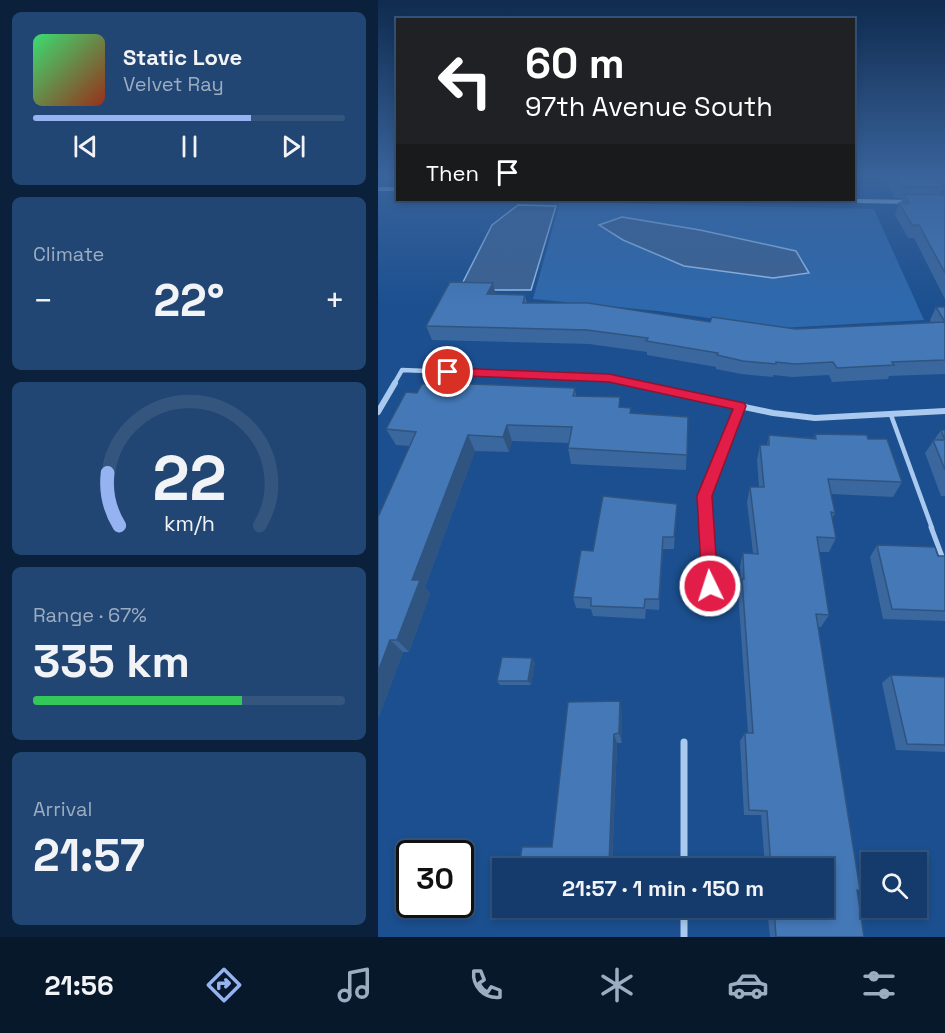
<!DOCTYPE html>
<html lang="en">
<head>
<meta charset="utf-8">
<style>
	body { margin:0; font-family:"Space Grotesk",sans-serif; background:#214673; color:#f1f3f6; height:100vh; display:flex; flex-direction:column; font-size:22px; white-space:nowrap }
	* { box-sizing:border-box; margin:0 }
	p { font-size:20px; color:#9dadc1 }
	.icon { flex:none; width:33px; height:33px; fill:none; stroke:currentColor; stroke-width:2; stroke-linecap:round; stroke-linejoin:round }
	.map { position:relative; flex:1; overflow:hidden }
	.details { display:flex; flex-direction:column; gap:12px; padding:12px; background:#0b203b; width:378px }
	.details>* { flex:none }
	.hud { position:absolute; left:18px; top:18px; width:459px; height:183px; border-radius:0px; box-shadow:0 3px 9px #0003,0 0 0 2px #33557e; background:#202124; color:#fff; overflow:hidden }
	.tools { position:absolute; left:483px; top:852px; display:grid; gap:12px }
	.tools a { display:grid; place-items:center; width:66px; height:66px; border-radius:0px; background:#143b6b; box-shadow:0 3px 9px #0003,0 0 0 2px #33557e; font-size:30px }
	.speed { position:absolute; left:18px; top:840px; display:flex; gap:12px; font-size:30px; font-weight:700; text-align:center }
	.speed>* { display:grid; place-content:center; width:78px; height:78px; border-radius:50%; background:#143b6b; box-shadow:0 3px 9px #0003,0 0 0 2px #33557e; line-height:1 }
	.speed .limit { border:3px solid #111; border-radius:9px; background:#fff; color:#111 }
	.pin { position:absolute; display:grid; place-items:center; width:51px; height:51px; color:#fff; margin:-26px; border:3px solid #fff; border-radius:50%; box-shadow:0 2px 6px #0007 }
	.me { position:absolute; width:66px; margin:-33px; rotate:356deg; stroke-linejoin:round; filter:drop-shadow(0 0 4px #0008) }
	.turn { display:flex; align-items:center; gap:21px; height:126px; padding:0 30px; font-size:27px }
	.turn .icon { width:78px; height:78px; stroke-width:2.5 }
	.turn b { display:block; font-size:42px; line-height:51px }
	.then { display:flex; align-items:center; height:57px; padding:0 30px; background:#0003; gap:12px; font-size:22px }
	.big { font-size:45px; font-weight:700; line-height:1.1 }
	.details .card { flex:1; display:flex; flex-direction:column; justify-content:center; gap:9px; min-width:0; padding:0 21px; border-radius:9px; background:#214673 }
	.details .dial { align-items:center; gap:0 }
	.dial svg { height:156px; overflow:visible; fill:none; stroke:#33557e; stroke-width:7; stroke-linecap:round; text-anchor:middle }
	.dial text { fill:#f1f3f6; stroke:none }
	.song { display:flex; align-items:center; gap:18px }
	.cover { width:72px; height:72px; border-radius:9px; background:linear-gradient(135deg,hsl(140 70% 55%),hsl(10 70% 35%)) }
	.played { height:6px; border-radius:3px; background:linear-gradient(90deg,#95b2f1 70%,#33557e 70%) }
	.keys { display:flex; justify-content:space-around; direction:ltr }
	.heat { display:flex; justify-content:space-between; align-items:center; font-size:33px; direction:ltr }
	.charge { height:9px; border-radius:4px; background:linear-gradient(90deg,#34c759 67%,#33557e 0) }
	.trip { position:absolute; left:114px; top:858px; width:342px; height:60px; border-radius:0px; background:#143b6b; box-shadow:0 3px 9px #0003,0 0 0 2px #33557e; font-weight:700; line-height:60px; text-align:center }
	.tabs { display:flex; height:96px; justify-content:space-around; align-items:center; background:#08182b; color:#9dadc1 }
	.tabs .icon { width:42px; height:42px }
	.tabs .active { color:#95b2f1 }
	.tabs b { font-size:27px; color:#f1f3f6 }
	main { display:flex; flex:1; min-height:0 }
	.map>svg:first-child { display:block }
</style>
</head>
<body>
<main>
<section class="details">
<div class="card">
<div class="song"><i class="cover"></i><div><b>Static Love</b><p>Velvet Ray</p></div></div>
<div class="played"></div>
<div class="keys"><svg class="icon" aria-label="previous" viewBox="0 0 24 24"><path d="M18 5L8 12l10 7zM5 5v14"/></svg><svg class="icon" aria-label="pause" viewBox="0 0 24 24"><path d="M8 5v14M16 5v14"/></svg><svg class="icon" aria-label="next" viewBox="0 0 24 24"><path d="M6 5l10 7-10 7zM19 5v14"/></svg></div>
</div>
<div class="card"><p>Climate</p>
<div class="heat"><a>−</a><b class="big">22°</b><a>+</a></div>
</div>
<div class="card dial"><svg viewBox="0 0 100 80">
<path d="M14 69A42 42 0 1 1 86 69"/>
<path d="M14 69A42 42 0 0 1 8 42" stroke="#95b2f1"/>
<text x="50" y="56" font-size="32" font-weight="700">22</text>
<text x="50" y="72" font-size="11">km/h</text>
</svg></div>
<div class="card"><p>Range · 67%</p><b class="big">335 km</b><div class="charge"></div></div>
<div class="card"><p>Arrival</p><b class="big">21:57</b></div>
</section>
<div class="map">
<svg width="567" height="937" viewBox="0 0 567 937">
	<rect width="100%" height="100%" fill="#1b4f8f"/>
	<path fill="#2e69ad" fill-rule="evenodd" d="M182 202 496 209 546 320 403 328 280 311 155 299ZM244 217 322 230 418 251 431 273 395 278 222 225Z"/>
	<g fill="#3c6290" stroke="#9cc4f0" stroke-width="1.5">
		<path d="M140 205 178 206 153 290H81L114 225Z"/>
		<path d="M244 217 322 230 418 251 431 273 395 278 306 266 245 240 221 225Z"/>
	</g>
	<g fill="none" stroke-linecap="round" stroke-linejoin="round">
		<path stroke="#a9c9ee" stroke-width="4.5" d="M513 415 554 528"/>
		<path stroke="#a9c9ee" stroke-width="5" d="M553 527 565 559"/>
		<g stroke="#a9c9ee" stroke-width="7">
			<path d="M306 742V868"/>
			<path d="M306 908V937"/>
		</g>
		<g stroke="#a9c9ee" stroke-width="4">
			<path d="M0 189H20"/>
			<path d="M430 200 531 202"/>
		</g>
		<path stroke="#a9c9ee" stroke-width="4.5" d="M16 384 24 370 231 378 260 384"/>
		<g stroke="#a9c9ee" stroke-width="6">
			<path d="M253 383 395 413 437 418 567 411"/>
			<path d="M0 412 17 383"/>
			<path d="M328 528 326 496 362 406"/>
		</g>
		<path stroke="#a9c9ee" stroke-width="8" d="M328 527 332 586"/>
	</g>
	<g fill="#3a679d">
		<path d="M507 177H567V185H564L566 187 562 195H567V299L536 238H530L517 215 521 203H523L524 198H517Z"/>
		<path d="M118 295H147L149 303 332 322 418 329 553 323 552 320 558 307H567V374L511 376 510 379 454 382 451 375 414 377 395 375V377L363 374 338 369V367L269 355V352L211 344 54 340 48 326Z"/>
		<path d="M197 388 198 396 243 408H253V413L310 417 308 470 193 464 190 448 191 443 134 441 131 452 97 451 47 587 52 594 31 652H25L0 719 32 446 18 445 8 429 39 393Z"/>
		<path d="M563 430H567V496H563L547 453Z"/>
		<path d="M437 434 490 439 524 482 515 497 453 494 457 513 454 519 458 538 451 552H441L451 615 443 627H440L486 937H392L389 908H446V868H387L383 815H366L362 741 367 733H370L360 592 363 583 362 567 365 553H375L369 502 372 487H381L379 460 382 445H389L391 435 436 438Z"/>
		<path d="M299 504 296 549H285L281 610 268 609 267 619 215 616 213 609 198 608 195 597 215 551Z"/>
		<path d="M499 545 560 556H567V621L505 619 492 557Z"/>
		<path d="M157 662 153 685H122L119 681Z"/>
		<path d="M513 675 567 677V752L518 750 504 683Z"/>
		<path d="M244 712V743H239L234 866 198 867V868H141L174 847Z"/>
	</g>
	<g fill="#305480">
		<path d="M115 283 118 296 109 294Z"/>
		<path d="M129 425 134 441 131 452 125 437Z"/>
		<path d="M90 435 97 451 47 587 52 594 31 652 19 640 34 580Z"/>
		<path d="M285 537V549L281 610V599Z"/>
		<path d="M12 640 25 652 0 719V672Z"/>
		<path d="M154 658 157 662 153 685 150 681Z"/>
		<path d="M242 701 244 712V743L241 733Z"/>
		<path d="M236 734 239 743 234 866 231 864Z"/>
		<path d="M192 865 198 867V868H192Z"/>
	</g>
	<g fill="#4478b7" stroke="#305480" stroke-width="1.5">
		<path d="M517 177H559L566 187 521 186Z"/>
		<path d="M526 194 567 195V273L541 225H534L521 203H531Z"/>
		<path d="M72 282 115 283 109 294 147 295 145 303H210L332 322 334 317 418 329 567 322 558 307H567V360L514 362 516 365 459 368 455 362 417 364 398 362V364L365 361 339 355 340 353 268 341 270 338 209 330 48 326Z"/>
		<path d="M67 383 197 388 195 396 242 397 241 407 253 408 252 413 310 417 309 455 190 448 194 427 129 425 125 437 90 435 34 580H42L19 640H12L0 672V517L38 432 8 429 28 392 39 393 44 384Z"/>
		<path d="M563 430H567V440Z"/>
		<path d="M437 434 489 435 490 439H509L524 482 450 479 457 513 453 512 458 538 439 537 451 615 438 614 482 890H479L486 937H398L396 908H446V868H393L389 811 371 810 367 733H375L364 579H366L365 553 380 554 372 487H386L382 445H391V435L438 439Z"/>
		<path d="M555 440H567V470Z"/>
		<path d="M225 496 299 504 296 537H285L281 599H267L266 608 213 606V598L195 597 203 550 215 551Z"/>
		<path d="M499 545 557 547 560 556H567V611L514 609Z"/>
		<path d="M124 657 154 658 150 681H119Z"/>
		<path d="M513 675 567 677V745L529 744Z"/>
		<path d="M242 701 241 733 236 734 231 864 192 865V868H141L144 847H174L190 702Z"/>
	</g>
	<linearGradient id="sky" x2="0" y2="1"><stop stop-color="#0f2b4f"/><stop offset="0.57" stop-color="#39639b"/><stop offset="1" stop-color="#39639b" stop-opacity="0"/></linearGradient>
	<rect width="567" height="308" fill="url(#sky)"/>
	<path fill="#e11d48" stroke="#92132f" stroke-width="1.5" d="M70 368 231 374 366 403 368 406 334 496 340 586 338 591 332 593 327 591 324 586 319 496 355 409 231 382 66 375V369Z"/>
</svg>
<div class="tools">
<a><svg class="icon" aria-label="search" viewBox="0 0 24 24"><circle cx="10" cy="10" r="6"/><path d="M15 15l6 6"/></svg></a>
</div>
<div class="speed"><div class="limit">30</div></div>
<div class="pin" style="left:70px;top:372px;background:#d93025"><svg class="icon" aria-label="arrive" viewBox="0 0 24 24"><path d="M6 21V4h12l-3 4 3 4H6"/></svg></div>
<svg class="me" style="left:332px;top:586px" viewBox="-20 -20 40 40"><circle r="17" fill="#e11d48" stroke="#fff" stroke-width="3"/><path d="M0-11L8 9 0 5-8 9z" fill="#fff"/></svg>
<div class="trip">21:57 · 1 min · 150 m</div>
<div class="hud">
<div class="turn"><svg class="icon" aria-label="left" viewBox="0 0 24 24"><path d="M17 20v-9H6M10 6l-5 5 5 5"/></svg><div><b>60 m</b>97th Avenue South</div></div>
<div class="then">Then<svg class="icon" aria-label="arrive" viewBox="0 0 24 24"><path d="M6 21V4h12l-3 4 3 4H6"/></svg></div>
</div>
</div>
</main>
<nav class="tabs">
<b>21:56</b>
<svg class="icon active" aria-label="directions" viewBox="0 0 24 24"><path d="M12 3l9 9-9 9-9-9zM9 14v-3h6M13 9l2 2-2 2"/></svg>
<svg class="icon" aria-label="music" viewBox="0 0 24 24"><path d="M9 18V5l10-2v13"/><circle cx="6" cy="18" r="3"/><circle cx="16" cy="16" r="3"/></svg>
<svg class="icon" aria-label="phone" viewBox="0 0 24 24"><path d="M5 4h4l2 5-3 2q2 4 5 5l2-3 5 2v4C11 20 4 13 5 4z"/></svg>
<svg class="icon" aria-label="climate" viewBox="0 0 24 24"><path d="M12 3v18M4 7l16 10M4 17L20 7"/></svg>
<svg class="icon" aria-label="car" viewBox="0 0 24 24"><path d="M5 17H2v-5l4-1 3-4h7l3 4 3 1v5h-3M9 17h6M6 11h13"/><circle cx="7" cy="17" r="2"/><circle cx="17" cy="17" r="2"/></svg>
<svg class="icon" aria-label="filters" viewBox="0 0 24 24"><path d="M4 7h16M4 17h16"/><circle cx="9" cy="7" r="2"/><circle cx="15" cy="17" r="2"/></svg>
</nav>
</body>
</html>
